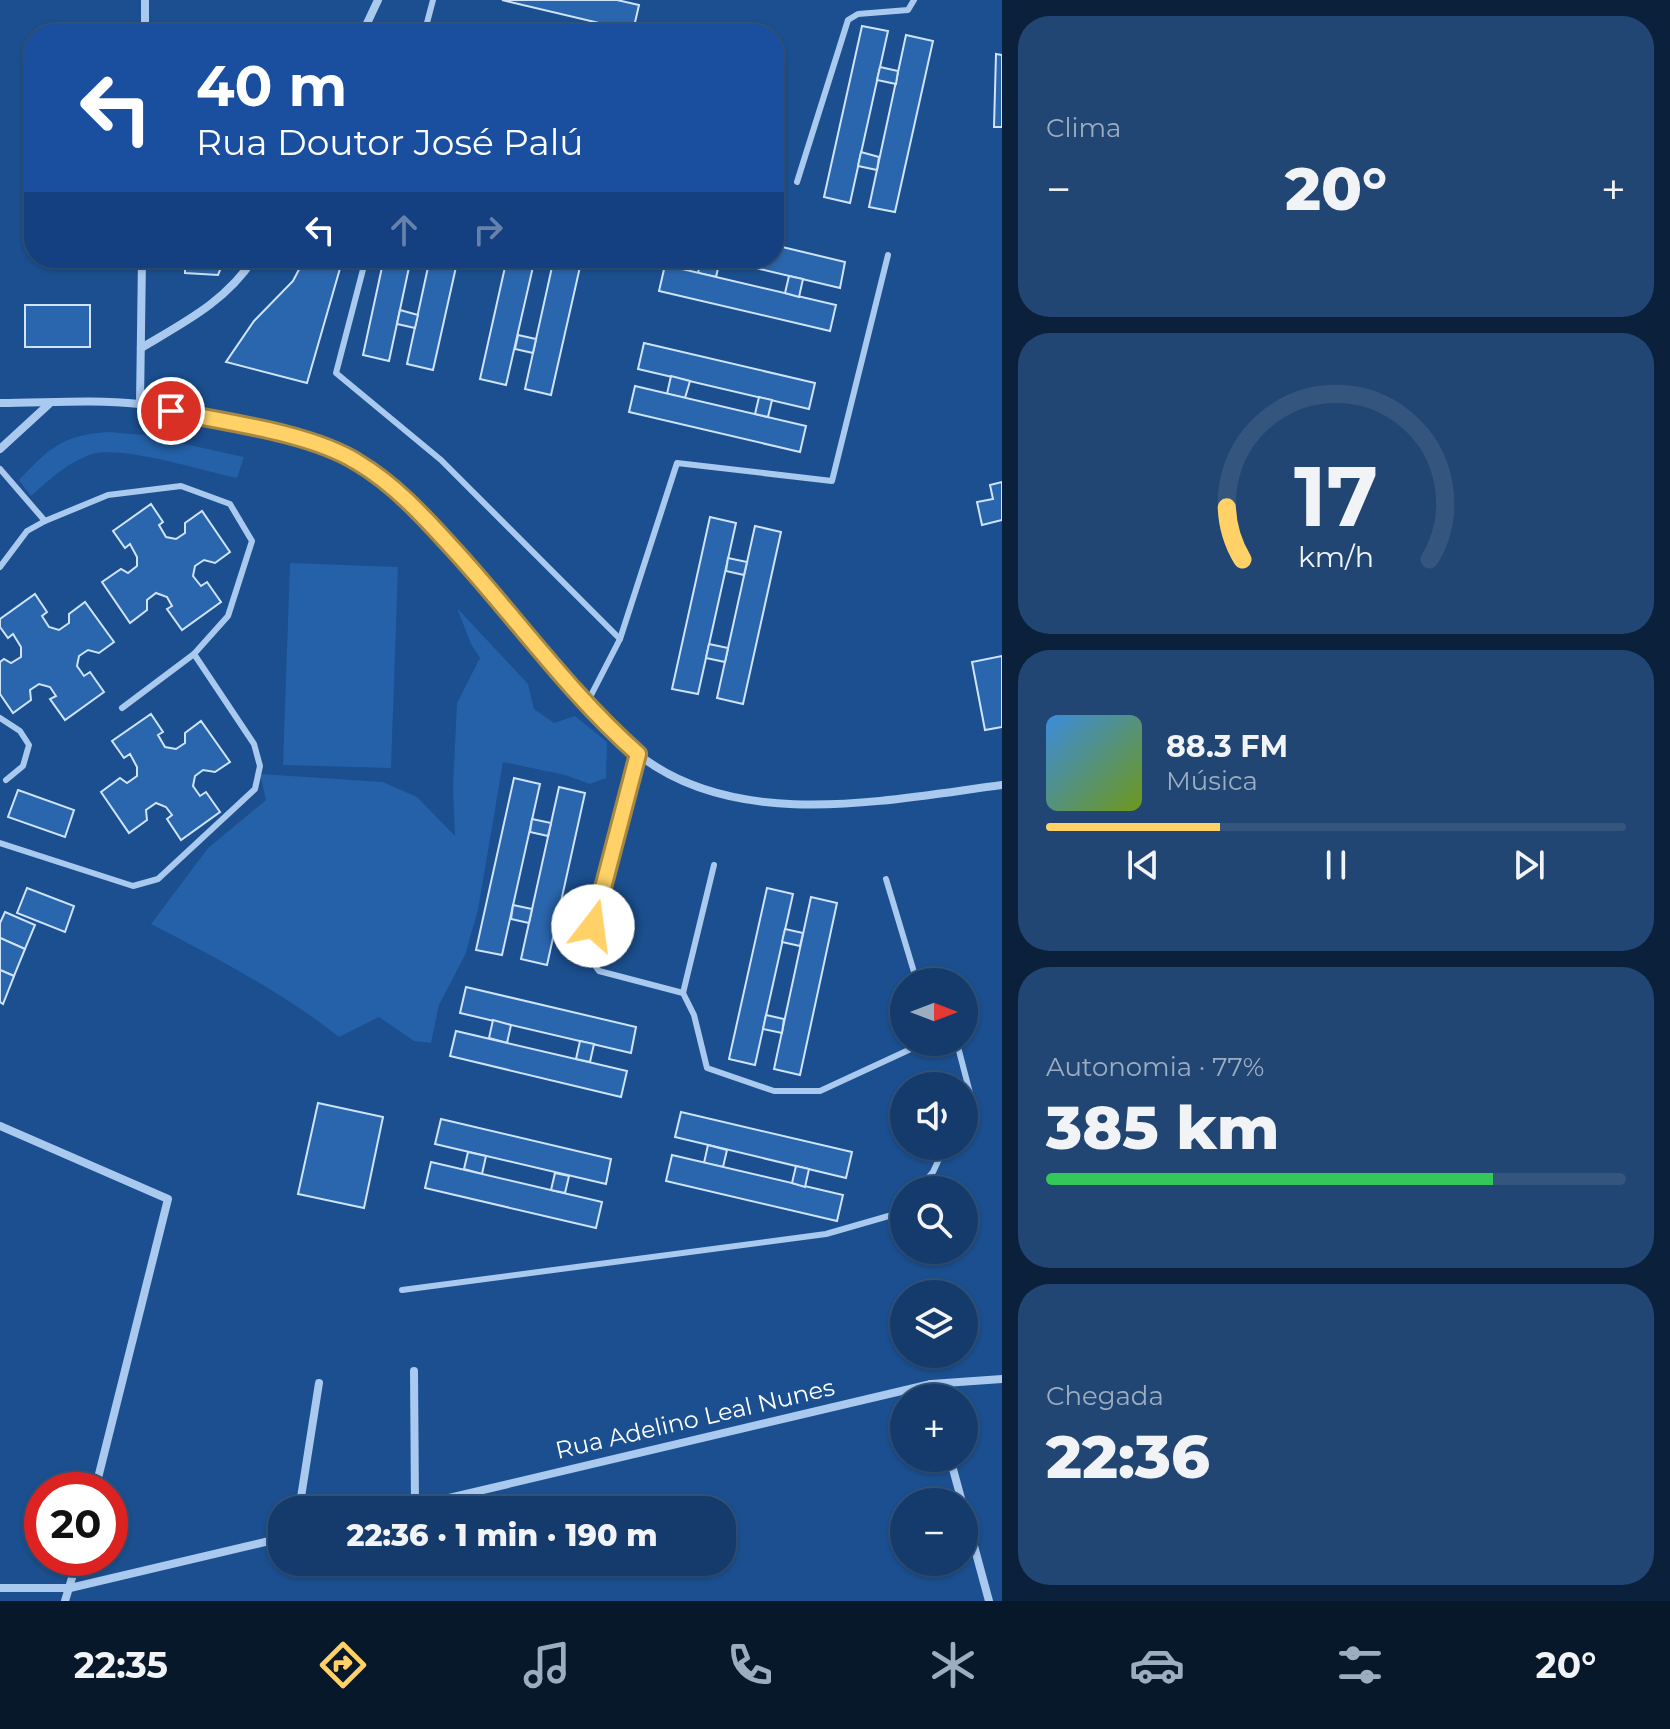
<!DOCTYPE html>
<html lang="pt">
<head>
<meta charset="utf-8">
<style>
	body { margin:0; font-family:Montserrat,sans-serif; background:#214673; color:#f1f3f6; height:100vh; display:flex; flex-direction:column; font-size:30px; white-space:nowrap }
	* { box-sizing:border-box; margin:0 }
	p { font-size:26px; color:#9dadc1 }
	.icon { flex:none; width:44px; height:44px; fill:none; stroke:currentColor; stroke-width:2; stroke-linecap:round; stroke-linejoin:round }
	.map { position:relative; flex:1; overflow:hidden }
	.sheet { display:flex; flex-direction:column; gap:16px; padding:16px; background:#0b203b; width:668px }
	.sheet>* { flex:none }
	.top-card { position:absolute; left:24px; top:24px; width:760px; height:244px; border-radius:32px; box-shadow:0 2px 6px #0004,0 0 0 2px #33557e; background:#1a4fa0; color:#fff; overflow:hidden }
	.needle { width:52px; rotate:90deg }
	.tools { position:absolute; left:890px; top:968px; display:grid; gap:16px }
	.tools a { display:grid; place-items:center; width:88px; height:88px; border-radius:50%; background:#143b6b; box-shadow:0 2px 6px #0004,0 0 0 2px #33557e; font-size:40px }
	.speed { position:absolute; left:24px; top:1472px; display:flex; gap:16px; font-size:40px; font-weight:700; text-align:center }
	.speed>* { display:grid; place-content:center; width:104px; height:104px; border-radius:50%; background:#143b6b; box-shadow:0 2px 6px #0004,0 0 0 2px #33557e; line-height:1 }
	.speed .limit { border:12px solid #d22; background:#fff; color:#111 }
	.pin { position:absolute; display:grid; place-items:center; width:68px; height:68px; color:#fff; margin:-34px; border:4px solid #fff; border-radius:50%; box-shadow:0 2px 8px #0007 }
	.me { position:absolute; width:88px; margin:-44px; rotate:15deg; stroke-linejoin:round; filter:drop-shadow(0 0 6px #0008) }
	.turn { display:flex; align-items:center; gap:28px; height:168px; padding:0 40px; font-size:36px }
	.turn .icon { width:104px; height:104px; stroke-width:2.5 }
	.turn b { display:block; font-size:56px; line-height:68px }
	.lanes { display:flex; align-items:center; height:76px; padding:0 40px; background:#0003; justify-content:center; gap:40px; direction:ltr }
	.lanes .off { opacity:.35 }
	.big { font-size:60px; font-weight:800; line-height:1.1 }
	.sheet .card { flex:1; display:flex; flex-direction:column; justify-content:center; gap:12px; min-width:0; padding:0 28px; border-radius:32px; background:#214673 }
	.sheet .dial { align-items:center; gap:0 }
	.dial svg { height:208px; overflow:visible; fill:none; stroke:#33557e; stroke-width:7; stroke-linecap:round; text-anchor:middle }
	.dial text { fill:#f1f3f6; stroke:none }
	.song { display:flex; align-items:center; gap:24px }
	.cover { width:96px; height:96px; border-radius:12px; background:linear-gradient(135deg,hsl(210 70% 55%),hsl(80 70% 35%)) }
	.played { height:8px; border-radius:4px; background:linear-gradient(90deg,#ffd166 30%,#33557e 30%) }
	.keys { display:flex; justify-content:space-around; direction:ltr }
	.heat { display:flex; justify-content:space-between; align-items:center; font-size:44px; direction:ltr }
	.charge { height:12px; border-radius:6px; background:linear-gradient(90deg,#34c759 77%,#33557e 0) }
	.trip { position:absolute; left:268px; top:1496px; width:468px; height:80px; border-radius:32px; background:#143b6b; box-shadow:0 2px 6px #0004,0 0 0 2px #33557e; font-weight:800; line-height:80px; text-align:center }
	.tabs { display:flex; height:128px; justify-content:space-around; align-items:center; background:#08182b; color:#9dadc1 }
	.tabs .icon { width:56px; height:56px }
	.tabs .current { color:#ffd166 }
	.tabs b { font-size:36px; color:#f1f3f6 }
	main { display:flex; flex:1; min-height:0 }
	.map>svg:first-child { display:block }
</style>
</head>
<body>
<main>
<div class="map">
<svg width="1002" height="1601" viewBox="0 0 1002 1601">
	<rect width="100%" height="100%" fill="#1b4f8f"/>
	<g fill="#2461a8">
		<path d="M108 432 144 435 244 457 237 478C204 471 121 445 92 454 68 462 49 480 31 496L19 480C49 448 63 435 108 432Z"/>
		<path d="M290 563 398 567 391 768 283 765Z"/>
		<path d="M457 608 528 684 534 709 554 723 575 716 607 742 606 778 590 784 565 775 503 762 478 910 465 955 439 1005 431 1043 414 1041 379 1017 339 1037C281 991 216 958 151 924L208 848 266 800 260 774 383 782 417 797 455 836 453 788 457 703 480 658 471 644Z"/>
	</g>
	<g fill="#2a66ad" stroke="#cfe3fa" stroke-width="2">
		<path d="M502 0H617L639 5 633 31Z"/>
		<path d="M862 26 888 31 850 203 824 197Z"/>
		<path d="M906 35 933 41 895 212 869 207Z"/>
		<path d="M996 54 1002 55V127H994Z"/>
		<path d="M880 67 898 71 896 84 877 80Z"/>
		<path d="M861 152 879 157 877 170 858 166Z"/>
		<path d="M774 245 845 262 840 288 713 258H774Z"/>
		<path d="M185 258H225L218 275 185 273Z"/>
		<path d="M305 258H343L307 383 226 362 254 321 293 281Z"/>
		<path d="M384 258H411L389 361 363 355Z"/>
		<path d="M430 258H458L433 370 407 364Z"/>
		<path d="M507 258H535L506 385 480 379Z"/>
		<path d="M554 258H582L551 395 525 389Z"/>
		<path d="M701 258 720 260 716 277 698 273Z"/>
		<path d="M665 265 836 305 830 331 659 291Z"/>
		<path d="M789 276 803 279 799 297 785 293Z"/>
		<rect x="25" y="305" width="65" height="42"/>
		<path d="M400 310 418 315 415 328 397 324Z"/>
		<path d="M518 335 536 339 533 353 515 349Z"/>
		<path d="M644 343 815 383 809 409 638 369Z"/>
		<path d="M671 376 690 381 685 398 667 394Z"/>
		<path d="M635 386 806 426 800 452 629 412Z"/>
		<path d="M759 397 772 400 768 417 755 414Z"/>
		<path d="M1002 482V520L982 525 977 502 993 499 990 485Z"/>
		<path d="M151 504 163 522 159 525 166 537 176 539 185 533V523L202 511 230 552 215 563 204 560 195 566 193 576 201 586 207 582 221 602 182 630 167 609 172 606 167 597 156 593 147 600V610L130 623 102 582 121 569 128 573 137 566V557L130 544 125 548 113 531Z"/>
		<path d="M710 517 736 523 698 694 672 689Z"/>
		<path d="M755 526 781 532 743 704 717 698Z"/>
		<path d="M728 558 747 562 744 575 726 571Z"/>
		<path d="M35 594 47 612 42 616 49 627 59 630 69 623V614L85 602 114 642 99 653 88 650 79 656 77 666 84 676 90 672 104 692 65 720 50 699 56 696 50 687 39 684 30 690 31 700 13 713 0 694V662L4 659 11 663 21 657V647L13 634 8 638 0 627V619Z"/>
		<path d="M709 644 728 648 725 662 706 658Z"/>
		<path d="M1002 656V727L985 730 972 662Z"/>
		<path d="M151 714 163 732 158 735 165 747 176 749 185 743V733L201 721 230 762 215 772 203 770 195 776 193 786 200 796 206 792 220 812 181 840 167 819 172 815 166 807 156 803 146 810 147 820 129 833 101 792 120 778 127 783 137 776V767L130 754 124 758 112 741Z"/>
		<path d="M514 778 540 784 502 955 476 950Z"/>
		<path d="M559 787 585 793 547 965 521 959Z"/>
		<path d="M18 790 74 810 65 837 8 817Z"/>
		<path d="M532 819 551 823 548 836 530 832Z"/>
		<path d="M27 888 74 906 65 932 17 913Z"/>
		<path d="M767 888 793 894 755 1065 729 1059Z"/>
		<path d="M811 897 837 903 800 1075 774 1069Z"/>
		<path d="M513 905 532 909 529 923 511 919Z"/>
		<path d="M5 912 35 925 25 949 0 938V923Z"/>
		<path d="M785 929 803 933 800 946 782 942Z"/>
		<path d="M0 938 25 949 14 976 0 970Z"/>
		<path d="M0 970 14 976 3 1004 0 1002Z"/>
		<path d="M466 987 636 1027 631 1053 460 1013Z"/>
		<path d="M766 1015 784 1019 782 1033 763 1029Z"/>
		<path d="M493 1020 511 1025 507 1043 489 1038Z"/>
		<path d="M456 1031 627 1071 621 1097 450 1056Z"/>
		<path d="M580 1041 594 1044 590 1062 576 1059Z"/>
		<path d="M318 1103 383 1117 364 1208 298 1194Z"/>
		<path d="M681 1112 852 1152 846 1178 675 1137Z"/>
		<path d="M441 1119 611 1159 606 1184 435 1144Z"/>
		<path d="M708 1145 727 1150 723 1167 704 1163Z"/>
		<path d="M468 1152 486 1156 482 1174 464 1169Z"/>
		<path d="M672 1155 843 1195 837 1221 666 1181Z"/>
		<path d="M431 1162 602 1202 596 1228 425 1188Z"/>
		<path d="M796 1166 809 1169 805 1187 792 1183Z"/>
		<path d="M555 1173 569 1176 565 1193 551 1190Z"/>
	</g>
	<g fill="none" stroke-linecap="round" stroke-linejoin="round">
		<g stroke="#a9c9ee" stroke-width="6">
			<path d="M426 26 478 34"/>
			<path d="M424 34 433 0"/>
			<path d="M797 182 848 20 858 14 908 10 914 0"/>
			<path d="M366 258 336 373 441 460 620 639"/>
			<path d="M0 469 45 521 108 495 181 486 230 504 252 541 228 616 194 654 122 708"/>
			<path d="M0 567 27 531 45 521"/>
			<path d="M587 703 620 639 677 463 832 481 888 255"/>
			<path d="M0 718 20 731 29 745 23 766 6 780"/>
			<path d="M638 754 586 953 599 971 683 993 694 1015 707 1068 774 1091H820L926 1042"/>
			<path d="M0 843 133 886 158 879 255 789 260 766 254 744 194 654"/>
			<path d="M886 879 917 982"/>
			<path d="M683 993 714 865"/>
			<path d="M951 1042 957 1043 970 1093 964 1106"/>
			<path d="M918 1190 933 1172 945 1146"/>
			<path d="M402 1290 826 1234 899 1213 904 1207"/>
		</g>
		<g stroke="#a9c9ee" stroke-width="8">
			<path d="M145 34V0"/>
			<path d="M362 34 378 0"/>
			<path d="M141 348C183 323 227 301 254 258"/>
			<path d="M0 403C46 403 93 399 139 404 176 407 215 420 251 428 287 436 322 443 355 460 406 488 452 545 489 589 515 620 542 650 568 681 590 707 612 734 639 755 738 832 887 800 1002 785"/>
			<path d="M140 404 142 258"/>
			<path d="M0 449 49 404"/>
			<path d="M0 1126 168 1199 95 1490"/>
			<path d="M414 1371 415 1506"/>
			<path d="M931 1384 934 1398"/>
			<path d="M950 1458 962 1502"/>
			<path d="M964 1509 989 1601"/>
			<path d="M299 1510 319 1383"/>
			<path d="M398 1510 931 1384 1002 1379"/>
			<path d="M0 1588H70L282 1538"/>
			<path d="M65 1601 78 1558"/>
		</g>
	</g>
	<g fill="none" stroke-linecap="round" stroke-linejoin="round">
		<defs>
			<path id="route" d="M171 411C225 422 311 433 357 462 396 485 426 519 456 552 517 619 570 694 638 754L593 926"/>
		</defs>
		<use href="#route" stroke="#a68842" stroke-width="20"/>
		<use href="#route" stroke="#ffd166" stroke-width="14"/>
	</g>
	<g text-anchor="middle" stroke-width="8" stroke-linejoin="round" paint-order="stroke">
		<g font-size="24" fill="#fff" stroke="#1b4f8f">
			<text transform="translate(695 1419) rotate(-13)" y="8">Rua Adelino Leal Nunes</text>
		</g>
	</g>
</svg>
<div class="tools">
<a><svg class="needle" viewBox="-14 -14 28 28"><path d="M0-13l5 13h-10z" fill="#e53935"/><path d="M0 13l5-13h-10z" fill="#9dadc1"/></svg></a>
<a><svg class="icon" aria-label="sound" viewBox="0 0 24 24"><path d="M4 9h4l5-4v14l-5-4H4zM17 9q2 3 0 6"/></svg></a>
<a><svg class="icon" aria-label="search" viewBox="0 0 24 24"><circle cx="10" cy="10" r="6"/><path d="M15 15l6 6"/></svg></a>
<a><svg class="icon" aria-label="layers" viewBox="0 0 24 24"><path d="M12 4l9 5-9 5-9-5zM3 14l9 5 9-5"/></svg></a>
<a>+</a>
<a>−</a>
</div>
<div class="speed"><div class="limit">20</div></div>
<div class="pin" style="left:171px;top:411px;background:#d93025"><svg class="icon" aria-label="arrive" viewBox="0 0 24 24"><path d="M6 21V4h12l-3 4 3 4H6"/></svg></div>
<svg class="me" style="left:593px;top:926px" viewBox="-20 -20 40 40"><circle r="19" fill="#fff"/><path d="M0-13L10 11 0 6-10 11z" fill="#ffd166"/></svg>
<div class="trip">22:36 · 1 min · 190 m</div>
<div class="top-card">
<div class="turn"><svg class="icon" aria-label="left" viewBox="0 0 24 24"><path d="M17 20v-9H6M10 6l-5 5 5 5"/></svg><div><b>40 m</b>Rua Doutor José Palú</div></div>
<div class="lanes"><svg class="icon" aria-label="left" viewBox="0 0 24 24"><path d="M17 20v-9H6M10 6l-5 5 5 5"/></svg><svg class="icon off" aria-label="ahead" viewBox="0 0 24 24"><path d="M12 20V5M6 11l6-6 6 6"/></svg><svg class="icon off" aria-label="right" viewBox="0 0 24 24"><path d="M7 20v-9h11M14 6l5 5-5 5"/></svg></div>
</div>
</div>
<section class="sheet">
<div class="card"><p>Clima</p>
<div class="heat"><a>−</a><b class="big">20°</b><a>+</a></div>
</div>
<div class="card dial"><svg viewBox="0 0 100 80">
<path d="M14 69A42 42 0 1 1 86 69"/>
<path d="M14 69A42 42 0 0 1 8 49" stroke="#ffd166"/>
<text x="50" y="56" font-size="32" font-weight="700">17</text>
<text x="50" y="72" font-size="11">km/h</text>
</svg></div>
<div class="card">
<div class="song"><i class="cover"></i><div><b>88.3 FM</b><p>Música</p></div></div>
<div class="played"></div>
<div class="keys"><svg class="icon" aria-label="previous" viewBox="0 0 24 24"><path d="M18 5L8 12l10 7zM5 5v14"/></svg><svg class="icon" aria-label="pause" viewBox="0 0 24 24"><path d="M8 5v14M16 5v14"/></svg><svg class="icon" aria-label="next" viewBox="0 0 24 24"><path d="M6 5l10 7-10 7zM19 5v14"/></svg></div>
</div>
<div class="card"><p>Autonomia · 77%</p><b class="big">385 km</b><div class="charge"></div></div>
<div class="card"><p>Chegada</p><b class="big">22:36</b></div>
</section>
</main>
<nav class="tabs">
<b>22:35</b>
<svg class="icon current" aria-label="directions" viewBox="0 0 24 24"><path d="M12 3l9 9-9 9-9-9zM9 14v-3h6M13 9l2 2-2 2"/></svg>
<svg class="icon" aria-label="music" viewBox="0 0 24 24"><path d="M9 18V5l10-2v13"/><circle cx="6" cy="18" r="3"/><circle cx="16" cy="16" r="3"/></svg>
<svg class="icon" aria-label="phone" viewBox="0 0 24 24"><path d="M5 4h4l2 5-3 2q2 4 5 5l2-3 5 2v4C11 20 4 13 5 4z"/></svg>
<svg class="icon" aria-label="climate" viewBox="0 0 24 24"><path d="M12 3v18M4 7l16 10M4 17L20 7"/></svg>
<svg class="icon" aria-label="car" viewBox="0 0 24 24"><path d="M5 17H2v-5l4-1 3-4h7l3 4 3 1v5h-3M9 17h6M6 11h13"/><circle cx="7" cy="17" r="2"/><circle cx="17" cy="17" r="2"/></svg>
<svg class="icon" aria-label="filters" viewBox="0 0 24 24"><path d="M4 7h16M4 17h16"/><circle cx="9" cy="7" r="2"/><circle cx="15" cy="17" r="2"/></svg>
<b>20°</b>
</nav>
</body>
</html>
